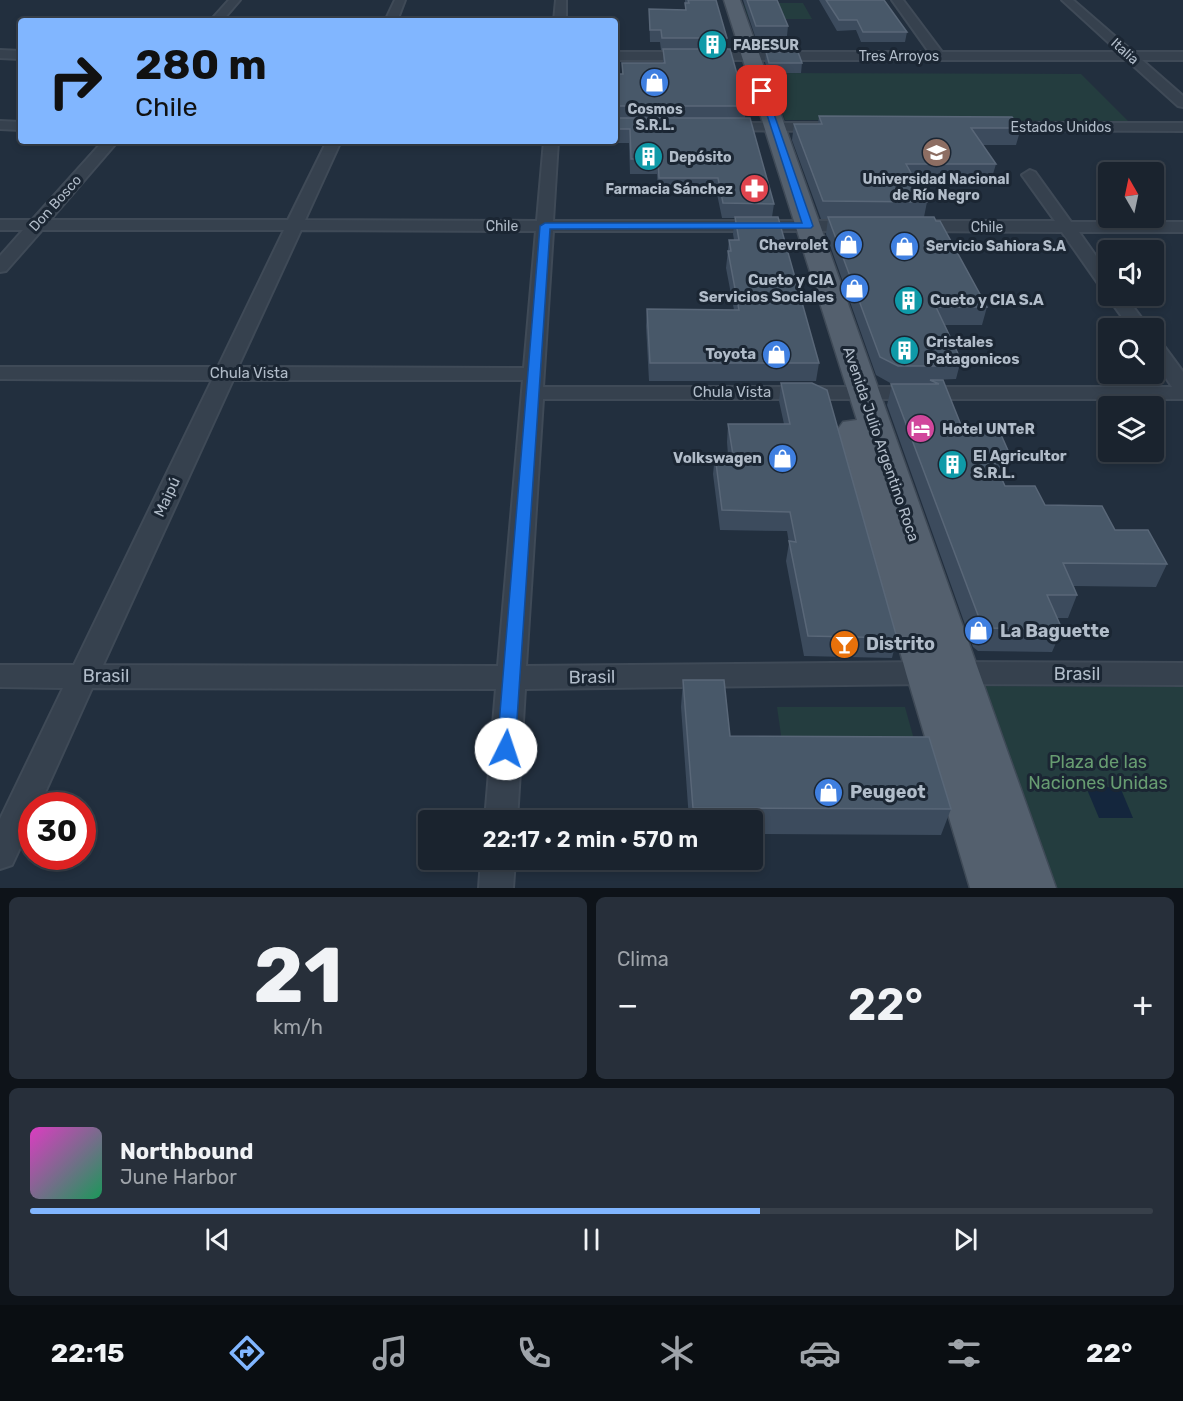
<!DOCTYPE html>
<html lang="es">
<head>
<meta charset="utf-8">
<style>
	body { margin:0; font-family:Rubik,sans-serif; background:#272f3a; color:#f1f3f6; height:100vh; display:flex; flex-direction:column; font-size:22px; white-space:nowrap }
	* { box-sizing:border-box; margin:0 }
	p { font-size:20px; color:#9fa4aa }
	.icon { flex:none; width:33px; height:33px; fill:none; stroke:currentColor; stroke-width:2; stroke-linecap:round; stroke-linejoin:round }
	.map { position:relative; height:888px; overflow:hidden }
	.side { display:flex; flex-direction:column; gap:9px; padding:9px; background:#0e1319; flex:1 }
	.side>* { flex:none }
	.banner { position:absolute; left:18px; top:18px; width:600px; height:126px; border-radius:6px; box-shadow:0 3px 9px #0003,0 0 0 2px #38404a; background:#81b6ff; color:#111; overflow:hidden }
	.needle { width:39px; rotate:351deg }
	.fabs { position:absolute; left:1098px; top:162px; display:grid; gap:12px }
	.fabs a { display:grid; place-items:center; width:66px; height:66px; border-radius:6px; background:#1a232e; box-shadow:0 3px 9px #0003,0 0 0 2px #38404a; font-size:30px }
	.speed { position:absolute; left:18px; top:792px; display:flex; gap:12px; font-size:30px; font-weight:700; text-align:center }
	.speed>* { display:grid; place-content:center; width:78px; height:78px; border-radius:50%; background:#1a232e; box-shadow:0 3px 9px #0003,0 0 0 2px #38404a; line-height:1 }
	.speed .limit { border:9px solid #d22; background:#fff; color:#111 }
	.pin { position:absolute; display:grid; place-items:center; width:51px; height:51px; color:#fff; margin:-26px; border-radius:12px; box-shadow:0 3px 9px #0006 }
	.me { position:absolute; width:66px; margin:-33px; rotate:4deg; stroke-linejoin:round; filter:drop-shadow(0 0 4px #0008) }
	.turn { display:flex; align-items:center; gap:21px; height:126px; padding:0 18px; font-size:27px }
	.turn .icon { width:78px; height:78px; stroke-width:2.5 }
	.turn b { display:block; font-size:42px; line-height:51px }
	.big { font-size:45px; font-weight:600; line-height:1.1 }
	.side .card { flex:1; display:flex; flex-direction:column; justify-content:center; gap:9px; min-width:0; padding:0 21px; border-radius:9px; background:#272f3a }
	.side .dial { align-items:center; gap:0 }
	.dial b { font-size:78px; line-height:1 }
	.song { display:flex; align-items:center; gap:18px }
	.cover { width:72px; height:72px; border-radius:9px; background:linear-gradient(135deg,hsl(310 70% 55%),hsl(150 70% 35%)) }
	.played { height:6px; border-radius:3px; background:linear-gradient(90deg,#81b6ff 65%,#38404a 65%) }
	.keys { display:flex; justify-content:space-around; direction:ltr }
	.heat { display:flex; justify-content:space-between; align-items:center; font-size:33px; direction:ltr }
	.side .tiles { flex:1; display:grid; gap:9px; grid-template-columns:1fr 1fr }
	.card:last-child { grid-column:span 2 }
	.trip { position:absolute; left:418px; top:810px; width:345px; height:60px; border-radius:6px; background:#1a232e; box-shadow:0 3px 9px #0003,0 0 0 2px #38404a; font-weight:600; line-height:60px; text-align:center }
	.tabs { display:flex; height:96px; justify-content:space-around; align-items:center; background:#0a0e12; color:#9fa4aa }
	.tabs .icon { width:42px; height:42px }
	.tabs .current { color:#81b6ff }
	.tabs b { font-size:27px; color:#f1f3f6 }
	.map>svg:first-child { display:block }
</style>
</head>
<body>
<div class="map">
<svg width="1183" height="888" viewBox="0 0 1183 888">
	<rect width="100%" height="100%" fill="#222f3e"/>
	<g fill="#243d3f">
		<path d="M750 3H803L812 19H749L744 5Z"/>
		<path d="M768 73 1081 74 1128 121 785 120Z"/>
		<path d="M978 686 1183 687V888H1048Z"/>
		<path d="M777 707H905L915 743 782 742Z"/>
	</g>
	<path fill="#14263d" d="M1086 787H1120L1133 818H1099Z"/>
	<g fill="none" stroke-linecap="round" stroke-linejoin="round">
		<defs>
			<g id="minor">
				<path d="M229 0H240L222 21H210Z"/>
				<path d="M395 0H405L397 21H385Z"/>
				<path d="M556 0H566V21H554Z"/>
				<path d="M892 0H903L942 52H1119L1062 0H1073L1133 52H1183V60H1142L1183 96V107L1178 106 1127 60H615V52H929Z"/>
				<path d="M0 50 21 51V59L0 58Z"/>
				<path d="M0 121 21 122V130L0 129Z"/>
				<path d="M723 123H825L832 127 825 131 718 130 716 127 718 124Z"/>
				<path d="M990 123H1183V131L985 130 983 127 985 124Z"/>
				<path d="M103 141H118L50 220H288L327 141H341L305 220 537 221 544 141H558L553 221H856L864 226 856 231H553L543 387H1172L1154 360V340L1161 342 1183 372V399H543L526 666 927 662 1183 663V685L927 684 525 689 517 820H485L496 689 92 688 39 806H32V822L12 865 0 869V819L63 688 0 687V665H74L212 380 0 379V367H218L284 230H42L6 271 0 272V256L23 230H0V220H32ZM301 230 536 231 524 368 238 367ZM233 380H523L498 666 103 665Z"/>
				<path d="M1030 170 1035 172 1071 222H1183V232H1079L1108 273V290L1102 289 1062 232 913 231 905 226 913 221H1055L1022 175Z"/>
				<path d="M1108 293V296H1125L1149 328H1130L1107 296Z"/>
				<path d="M481 860H515L513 888H479Z"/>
			</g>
			<path id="primary" d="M724 0H740L1056 888H970L906 673 838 429 843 422 857 420Z"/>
		</defs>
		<use href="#minor" stroke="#3f4a57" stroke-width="4"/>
		<use href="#primary" stroke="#3f4a57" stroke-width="3"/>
		<use href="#minor" fill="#36414e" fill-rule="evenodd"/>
		<use href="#primary" fill="#54606e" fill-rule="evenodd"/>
	</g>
	<g fill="#3c4b5d">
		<path d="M685 0H716L727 38 726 49 746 106 745 118 774 204 772 217 819 363 816 381H649L646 326 647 309 734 310 726 268 729 240H734L733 234 735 218H722L717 194 658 193 657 174H630L629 143H562V141H615V74H622V63H663V50H661L660 42H650L649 9 685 10Z"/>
		<path d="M743 0H777L788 26 787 36H755Z"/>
		<path d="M819 0H884L907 32 905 42H861L856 30 837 31Z"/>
		<path d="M766 52 802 63 801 73H768L765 62Z"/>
		<path d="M819 116 1021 128 1016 145H983L996 164 991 181H916L927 202 924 217 987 307 982 325H945L961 360 956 379 932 380H943L963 430 1010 455 1003 478H1002L1005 486 1045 505 1115 530 1167 564 1156 587 1074 586 1077 595 1068 618H1057L1062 629 1052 652 978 651 973 647 887 405 892 384 876 375 826 234 828 219H821L792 140 794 124H818Z"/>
		<path d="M781 383 897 638 892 658 804 656 786 561 789 543 787 531 720 530 713 474 715 455H728L727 442 728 424H784L779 401Z"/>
		<path d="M683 680 730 736 951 809 941 835 753 834V820H689L681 707Z"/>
	</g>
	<g fill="#485869" stroke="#596778" stroke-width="1.5">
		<path d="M688 0H716L727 38H662L661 30H650L649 9 686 10 685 3H689Z"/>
		<path d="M747 0H777L788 26H756Z"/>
		<path d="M826 0H884L907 32H863L857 20H839Z"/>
		<path d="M663 49H730L746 106H615V107V74H623L622 63H665Z"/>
		<path d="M766 52H798L802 63H769Z"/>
		<path d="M819 116 1012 117 1021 128H971L996 164H906L927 202 823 201 794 124H822Z"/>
		<path d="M615 118H750L774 204 723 203 718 178H659L658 159H631L630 129H615Z"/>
		<path d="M735 217H778L819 363H650L647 309 739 310 728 251H731L729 240H739Z"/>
		<path d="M828 217H934L936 221H940L987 307H936L961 360H933L935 366H898L880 357Z"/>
		<path d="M930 380H943L963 430H999L1010 455H991L1005 486H1035L1045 505 1102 506 1115 530H1148L1167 564 1063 563 1077 595H1047L1062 629 986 628 981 623 891 384H939Z"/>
		<path d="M781 383H812L827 390 897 638 808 636 789 541 796 542 790 512 722 510 715 455H733L728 424H790Z"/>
		<path d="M683 680H724L730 736 929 737 951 809 693 808Z"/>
	</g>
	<path fill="#1a73e8" stroke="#114b97" stroke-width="1.5" d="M759 90 766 91 813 226 811 228 550 229 515 749 512 755 506 757 499 755 497 749 540 226 545 223H802Z"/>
	<defs>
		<symbol id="building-disc" viewBox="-11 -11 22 22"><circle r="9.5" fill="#0f9aa8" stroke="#1b2633"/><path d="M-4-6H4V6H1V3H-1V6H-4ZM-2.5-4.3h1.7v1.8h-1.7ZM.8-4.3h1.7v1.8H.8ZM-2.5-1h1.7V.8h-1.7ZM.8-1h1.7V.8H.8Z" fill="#fff"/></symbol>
		<symbol id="shop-disc" viewBox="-11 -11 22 22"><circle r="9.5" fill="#3f7fe0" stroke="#1b2633"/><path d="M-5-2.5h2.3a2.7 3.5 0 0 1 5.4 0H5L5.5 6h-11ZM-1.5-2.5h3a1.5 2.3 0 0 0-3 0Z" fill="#fff"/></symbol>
		<symbol id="university-disc" viewBox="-11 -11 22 22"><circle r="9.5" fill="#8d6e63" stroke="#1b2633"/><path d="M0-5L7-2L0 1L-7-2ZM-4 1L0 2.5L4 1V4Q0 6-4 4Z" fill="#fff"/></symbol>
		<symbol id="pharmacy-disc" viewBox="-11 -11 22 22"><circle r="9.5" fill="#e0444e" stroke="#1b2633"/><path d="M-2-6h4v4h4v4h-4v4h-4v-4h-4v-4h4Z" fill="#fff"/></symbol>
		<symbol id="hotel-disc" viewBox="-11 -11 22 22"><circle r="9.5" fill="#d1479c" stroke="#1b2633"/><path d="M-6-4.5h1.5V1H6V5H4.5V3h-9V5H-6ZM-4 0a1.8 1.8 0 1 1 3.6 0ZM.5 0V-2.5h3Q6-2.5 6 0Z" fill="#fff"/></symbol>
		<symbol id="bar-disc" viewBox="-11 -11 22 22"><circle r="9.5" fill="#e8710a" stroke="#1b2633"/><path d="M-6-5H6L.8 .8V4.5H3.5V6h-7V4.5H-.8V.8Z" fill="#fff"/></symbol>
	</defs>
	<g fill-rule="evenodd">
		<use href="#building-disc" x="696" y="28" width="33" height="33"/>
		<use href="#shop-disc" x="638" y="66" width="33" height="33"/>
		<use href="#university-disc" x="920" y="136" width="33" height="33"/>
		<use href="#building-disc" x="632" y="140" width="33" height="33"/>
		<use href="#pharmacy-disc" x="738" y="172" width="33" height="33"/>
		<use href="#shop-disc" x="832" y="228" width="33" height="33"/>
		<use href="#shop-disc" x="888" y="230" width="33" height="33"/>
		<use href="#shop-disc" x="838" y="272" width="33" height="33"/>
		<use href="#building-disc" x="892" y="284" width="33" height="33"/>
		<use href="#building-disc" x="888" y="334" width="33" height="33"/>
		<use href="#shop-disc" x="760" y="338" width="33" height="33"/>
		<use href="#hotel-disc" x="904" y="412" width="33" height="33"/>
		<use href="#shop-disc" x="766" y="442" width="33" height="33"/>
		<use href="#building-disc" x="936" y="448" width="33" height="33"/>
		<use href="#shop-disc" x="962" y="614" width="33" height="33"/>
		<use href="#bar-disc" x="828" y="628" width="33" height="33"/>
		<use href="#shop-disc" x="812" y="776" width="33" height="33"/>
	</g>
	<g text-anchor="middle" stroke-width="6" stroke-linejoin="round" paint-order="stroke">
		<g font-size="14" font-weight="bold" fill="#b1bcc9" stroke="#1b2633" text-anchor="start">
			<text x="733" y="50">FABESUR</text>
			<text x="655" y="114" text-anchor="middle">Cosmos<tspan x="655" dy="16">S.R.L.</tspan></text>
			<text x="669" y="162">Depósito</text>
			<text x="936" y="184" text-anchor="middle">Universidad Nacional<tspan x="936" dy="16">de Río Negro</tspan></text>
			<text x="733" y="194" text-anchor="end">Farmacia Sánchez</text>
			<text x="828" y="250" text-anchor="end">Chevrolet</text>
			<text x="926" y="251">Servicio Sahiora S.A</text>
		</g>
		<g font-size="14" fill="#b1bcc9" stroke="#1b2633">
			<text transform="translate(1125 51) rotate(42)" y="5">Italia</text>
			<text x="899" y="61">Tres Arroyos</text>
			<text x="1061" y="132">Estados Unidos</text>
			<text transform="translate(55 203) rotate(-48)" y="5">Don Bosco</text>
			<text x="502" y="231">Chile</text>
			<text x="987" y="232">Chile</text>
		</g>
		<g font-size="15" font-weight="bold" fill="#b1bcc9" stroke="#1b2633" text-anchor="start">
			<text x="834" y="285" text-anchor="end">Cueto y CIA<tspan x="834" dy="17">Servicios Sociales</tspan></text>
			<text x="930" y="305">Cueto y CIA S.A</text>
			<text x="926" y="347">Cristales<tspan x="926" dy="17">Patagonicos</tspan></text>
			<text x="756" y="359" text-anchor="end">Toyota</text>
			<text x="942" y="434">Hotel UNTeR</text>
			<text x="973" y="461">El Agricultor<tspan x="973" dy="17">S.R.L.</tspan></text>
			<text x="762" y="463" text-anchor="end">Volkswagen</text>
		</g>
		<g font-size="15" fill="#b1bcc9" stroke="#1b2633">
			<text x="249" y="378">Chula Vista</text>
			<text x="732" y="397">Chula Vista</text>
			<text transform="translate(881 444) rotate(71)" y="5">Avenida Julio Argentino Roca</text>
			<text transform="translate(167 497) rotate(-65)" y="5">Maipú</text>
		</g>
		<g font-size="18" font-weight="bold" fill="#b1bcc9" stroke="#1b2633" text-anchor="start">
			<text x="1000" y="637">La Baguette</text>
			<text x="866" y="650">Distrito</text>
			<text x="850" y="798">Peugeot</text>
		</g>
		<g font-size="18" fill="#b1bcc9" stroke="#1b2633">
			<text x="1077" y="680">Brasil</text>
			<text x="106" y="682">Brasil</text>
			<text transform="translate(592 677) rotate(-1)" y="6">Brasil</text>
		</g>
		<g font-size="18" fill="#679c71" stroke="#1b2633">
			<text x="1098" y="768">Plaza de las<tspan x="1098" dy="21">Naciones Unidas</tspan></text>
		</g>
	</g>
</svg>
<div class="fabs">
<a><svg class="needle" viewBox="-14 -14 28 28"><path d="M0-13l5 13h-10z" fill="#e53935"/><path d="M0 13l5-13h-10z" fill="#9fa4aa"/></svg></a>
<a><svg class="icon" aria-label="sound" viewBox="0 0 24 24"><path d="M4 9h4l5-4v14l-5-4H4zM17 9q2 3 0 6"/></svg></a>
<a><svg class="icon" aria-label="search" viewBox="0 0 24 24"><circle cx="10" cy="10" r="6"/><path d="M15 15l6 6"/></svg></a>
<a><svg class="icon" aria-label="layers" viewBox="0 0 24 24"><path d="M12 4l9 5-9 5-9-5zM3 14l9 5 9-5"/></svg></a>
</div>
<div class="speed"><div class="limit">30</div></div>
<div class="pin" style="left:762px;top:91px;background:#d93025"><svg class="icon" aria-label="arrive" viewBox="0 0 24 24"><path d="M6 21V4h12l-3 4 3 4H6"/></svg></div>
<svg class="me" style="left:506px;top:749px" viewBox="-20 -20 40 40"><circle r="19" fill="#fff"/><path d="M0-13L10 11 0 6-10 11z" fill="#1a73e8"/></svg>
<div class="trip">22:17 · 2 min · 570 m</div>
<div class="banner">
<div class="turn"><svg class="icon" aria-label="right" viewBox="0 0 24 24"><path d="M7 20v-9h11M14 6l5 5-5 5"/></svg><div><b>280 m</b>Chile</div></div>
</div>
</div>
<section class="side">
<div class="tiles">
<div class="card dial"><b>21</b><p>km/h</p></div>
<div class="card"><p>Clima</p>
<div class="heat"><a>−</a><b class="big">22°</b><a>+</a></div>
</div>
<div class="card">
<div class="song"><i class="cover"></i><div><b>Northbound</b><p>June Harbor</p></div></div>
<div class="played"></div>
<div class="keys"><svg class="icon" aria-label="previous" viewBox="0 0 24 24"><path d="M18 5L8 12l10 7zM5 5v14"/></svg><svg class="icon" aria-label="pause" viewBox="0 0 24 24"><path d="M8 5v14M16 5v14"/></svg><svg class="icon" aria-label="next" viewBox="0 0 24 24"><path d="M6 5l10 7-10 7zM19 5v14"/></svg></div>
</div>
</div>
</section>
<nav class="tabs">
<b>22:15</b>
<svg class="icon current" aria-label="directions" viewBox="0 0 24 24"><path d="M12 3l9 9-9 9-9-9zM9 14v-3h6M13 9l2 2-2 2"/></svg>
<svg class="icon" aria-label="music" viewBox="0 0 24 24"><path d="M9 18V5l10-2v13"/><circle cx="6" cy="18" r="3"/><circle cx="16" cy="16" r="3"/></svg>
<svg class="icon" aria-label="phone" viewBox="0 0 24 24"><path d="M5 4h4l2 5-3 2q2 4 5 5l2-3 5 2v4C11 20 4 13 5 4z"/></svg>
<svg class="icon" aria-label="climate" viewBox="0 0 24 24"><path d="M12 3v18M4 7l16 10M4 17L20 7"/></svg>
<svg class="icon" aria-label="car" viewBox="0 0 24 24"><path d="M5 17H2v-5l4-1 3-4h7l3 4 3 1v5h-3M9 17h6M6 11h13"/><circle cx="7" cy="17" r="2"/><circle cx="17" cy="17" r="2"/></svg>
<svg class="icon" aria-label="filters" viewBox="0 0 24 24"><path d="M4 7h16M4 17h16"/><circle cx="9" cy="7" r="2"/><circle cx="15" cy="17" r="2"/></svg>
<b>22°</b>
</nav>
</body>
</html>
